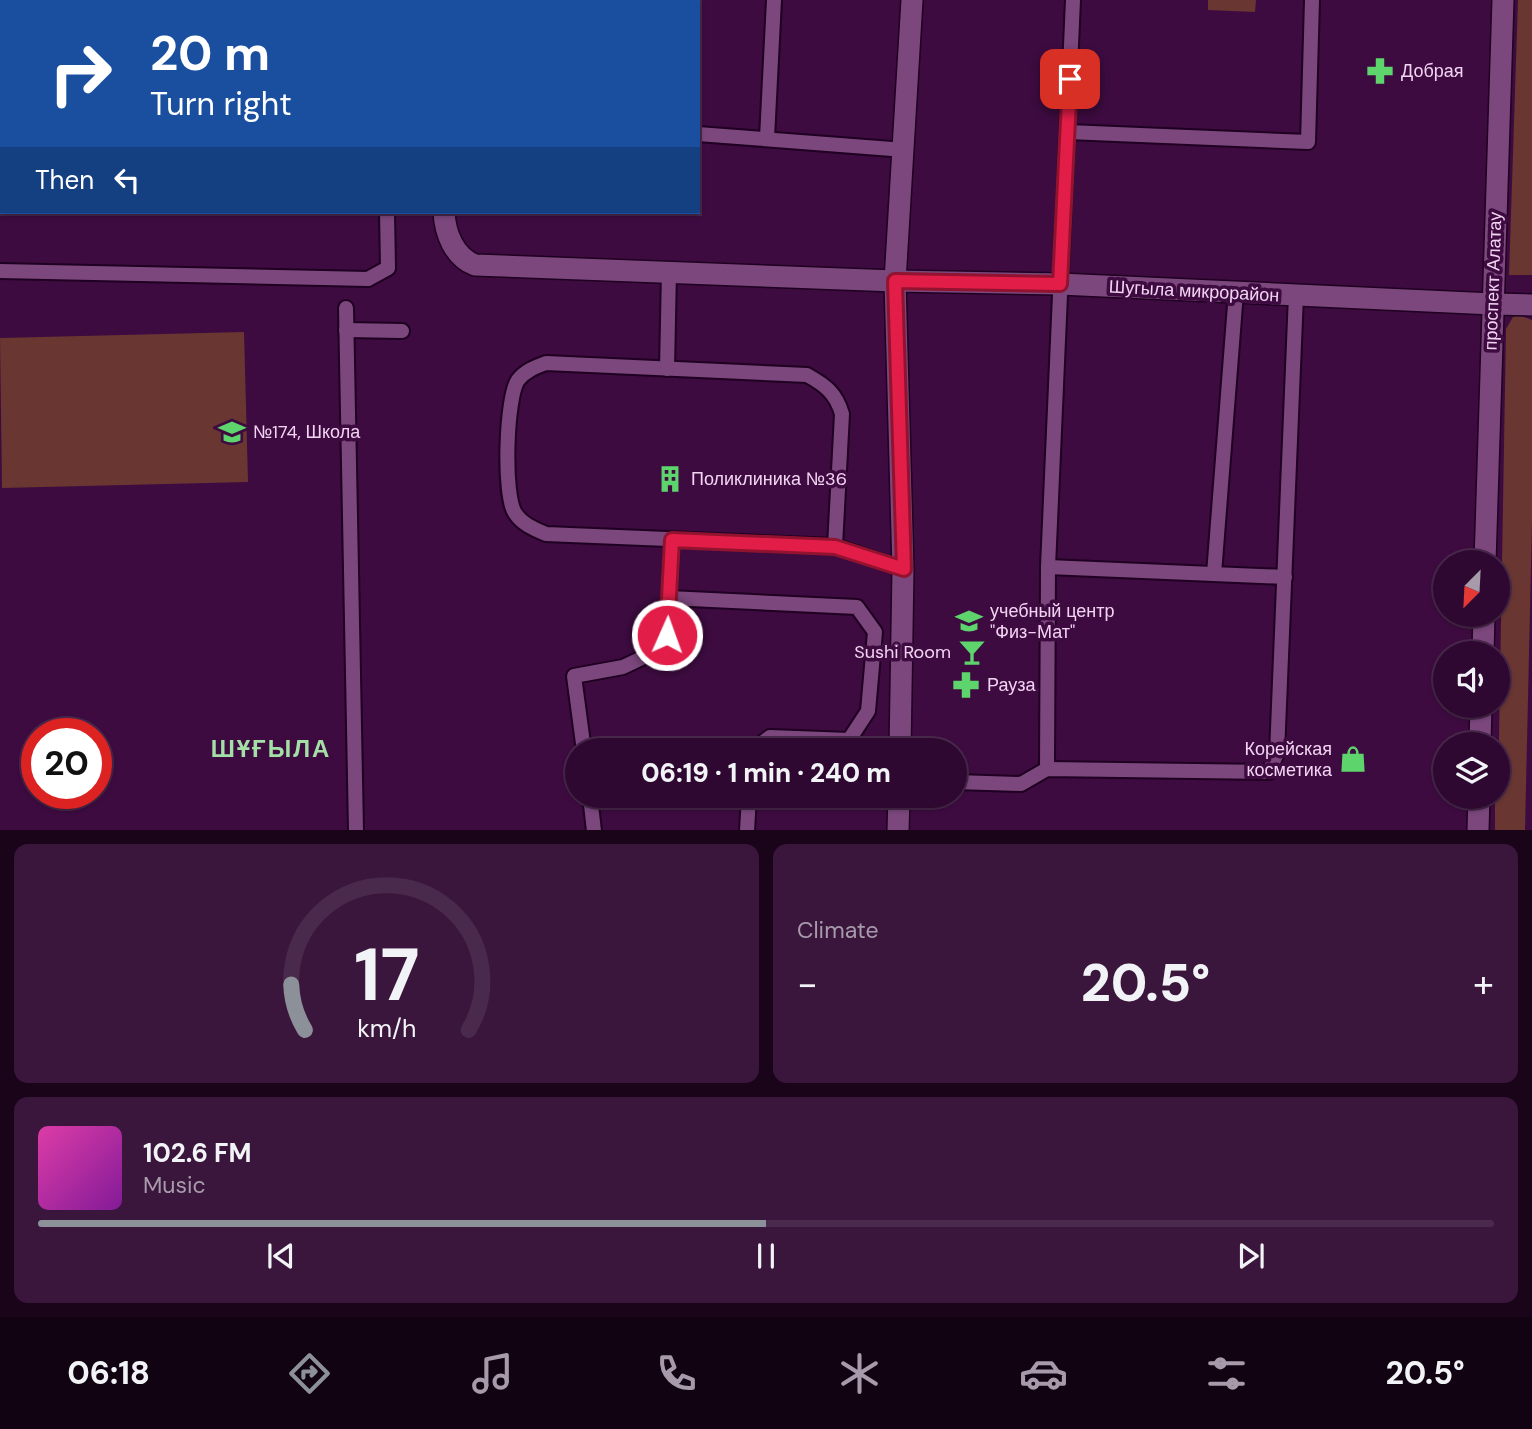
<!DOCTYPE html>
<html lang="en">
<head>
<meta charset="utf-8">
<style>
	body { margin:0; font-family:"DM Sans",sans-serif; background:#3a163c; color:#f1f3f6; height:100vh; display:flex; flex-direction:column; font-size:26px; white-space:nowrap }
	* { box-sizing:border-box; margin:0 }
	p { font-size:23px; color:#a79aab }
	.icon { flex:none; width:38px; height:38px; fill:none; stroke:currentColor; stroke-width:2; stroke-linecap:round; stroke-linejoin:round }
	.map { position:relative; height:830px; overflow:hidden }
	.drawer { display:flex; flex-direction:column; gap:14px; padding:14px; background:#19041a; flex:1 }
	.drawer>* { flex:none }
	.hud { position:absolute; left:0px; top:0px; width:700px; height:214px; box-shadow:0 2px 5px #0004,0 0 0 2px #49294c; background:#1a4fa0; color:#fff; overflow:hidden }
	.needle { width:46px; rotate:204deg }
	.buttons { position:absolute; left:1433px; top:550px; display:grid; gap:14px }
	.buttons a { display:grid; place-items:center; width:77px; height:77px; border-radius:50%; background:#2e0830; box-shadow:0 2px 5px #0004,0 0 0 2px #49294c; font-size:35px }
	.speed { position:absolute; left:21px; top:718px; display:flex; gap:14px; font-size:35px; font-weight:700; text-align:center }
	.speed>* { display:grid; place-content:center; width:91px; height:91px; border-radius:50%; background:#2e0830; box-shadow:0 2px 5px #0004,0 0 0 2px #49294c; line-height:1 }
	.speed .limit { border:10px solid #d22; background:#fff; color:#111 }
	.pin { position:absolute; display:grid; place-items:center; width:60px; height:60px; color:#fff; margin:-30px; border-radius:14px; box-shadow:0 4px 10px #0006 }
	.me { position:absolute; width:77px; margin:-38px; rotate:2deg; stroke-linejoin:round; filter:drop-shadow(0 0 5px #0008) }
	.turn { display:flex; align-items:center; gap:24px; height:147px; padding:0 35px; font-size:32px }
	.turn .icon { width:91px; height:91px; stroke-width:2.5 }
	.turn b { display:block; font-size:49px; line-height:60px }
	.then { display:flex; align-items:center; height:66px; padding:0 35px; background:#0003; gap:14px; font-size:26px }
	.big { font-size:52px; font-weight:800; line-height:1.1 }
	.drawer .card { flex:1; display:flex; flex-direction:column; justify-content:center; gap:10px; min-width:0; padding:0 24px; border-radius:14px; background:#3a163c }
	.drawer .dial { align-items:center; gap:0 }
	.dial svg { height:182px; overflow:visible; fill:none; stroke:#49294c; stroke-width:7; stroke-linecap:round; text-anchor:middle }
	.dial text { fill:#f1f3f6; stroke:none }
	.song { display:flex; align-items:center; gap:21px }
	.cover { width:84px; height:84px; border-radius:10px; background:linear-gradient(135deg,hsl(320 70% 55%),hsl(290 70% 35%)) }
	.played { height:7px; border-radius:4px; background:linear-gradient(90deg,#8c9099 50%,#49294c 50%) }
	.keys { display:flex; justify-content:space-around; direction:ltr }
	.heat { display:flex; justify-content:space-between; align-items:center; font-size:38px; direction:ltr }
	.drawer .tiles { flex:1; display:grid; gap:14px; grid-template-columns:1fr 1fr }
	.card:last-child { grid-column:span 2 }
	.trip { position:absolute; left:565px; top:738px; width:402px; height:70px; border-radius:35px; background:#2e0830; box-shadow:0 2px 5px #0004,0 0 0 2px #49294c; font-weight:800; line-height:70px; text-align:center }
	.tab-bar { display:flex; height:112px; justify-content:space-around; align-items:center; background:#120313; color:#a79aab }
	.tab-bar .icon { width:49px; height:49px }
	.tab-bar .on { color:#8c9099 }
	.tab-bar b { font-size:32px; color:#f1f3f6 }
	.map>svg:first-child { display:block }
</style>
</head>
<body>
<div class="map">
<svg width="1532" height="831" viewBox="0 0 1532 831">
	<rect width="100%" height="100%" fill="#3d0b40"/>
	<g fill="#693632">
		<path d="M1208 0H1256L1255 12 1208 10Z"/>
		<path d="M1518 0H1532V275H1509Z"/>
		<path d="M1519 315 1532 320V522L1525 830 1495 831V796H1498L1506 329 1513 317Z"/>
		<path d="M244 332 248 482 2 488 0 338Z"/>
	</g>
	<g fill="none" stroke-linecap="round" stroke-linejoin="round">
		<defs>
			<g id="lane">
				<path d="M382 0V2"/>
				<path d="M552 2V0"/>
				<path d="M1068 132 1308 142 1312 0"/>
				<path d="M698 134 905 150"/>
				<path d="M767 138 774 0"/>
				<path d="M0 271 368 279 388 268 387 212"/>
				<path d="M346 308 356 831"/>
				<path d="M346 330 402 331"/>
				<path d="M546 363 807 375C825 385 836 393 842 414L835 546 546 534C534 529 522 524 515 513 503 495 506 397 518 380 525 371 535 367 546 363Z"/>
				<path d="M667 369 669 271"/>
				<path d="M835 546 903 569"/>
				<path d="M1048 567 1285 577"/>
				<path d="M1214 574 1236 292"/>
				<path d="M669 598 857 607 875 632 868 711 849 740 770 737 752 751"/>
				<path d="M584 751 574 676 623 667 667 646 672 540"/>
				<path d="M1047 769 1048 567 1073 0"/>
				<path d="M956 782 1021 784 1047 769 1269 772 1277 753 1296 295"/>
				<path d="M590 796 594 831"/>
				<path d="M747 831 749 796"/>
			</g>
			<g id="street">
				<path d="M437 0V2"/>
				<path d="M444 212C445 233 454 257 475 265L895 281 912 0"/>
				<path d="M900 751 903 569 895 281 1060 284 1493 304"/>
				<path d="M898 831 899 796"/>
			</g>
			<g id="secondary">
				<path d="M1493 304 1532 305"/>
				<path d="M1485 562 1503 0"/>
				<path d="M1483 653 1484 614"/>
				<path d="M1480 744 1481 705"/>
				<path d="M1478 831 1479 796"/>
			</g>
		</defs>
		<use href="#lane" stroke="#1f0021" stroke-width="18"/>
		<use href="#street" stroke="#1f0021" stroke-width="24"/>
		<use href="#secondary" stroke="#1f0021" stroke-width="24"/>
		<use href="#lane" stroke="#7b477d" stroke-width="14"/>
		<use href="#street" stroke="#7b477d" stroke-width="21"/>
		<use href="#secondary" stroke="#7b477d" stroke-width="21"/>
	</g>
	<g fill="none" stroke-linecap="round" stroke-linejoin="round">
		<defs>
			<path id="route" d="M667 635 672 540 835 547 904 569 895 281 1060 284 1070 79"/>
		</defs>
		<use href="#route" stroke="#92132f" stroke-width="18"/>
		<use href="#route" stroke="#e11d48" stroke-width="12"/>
	</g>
	<defs>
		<symbol id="pharmacy-bare" viewBox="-9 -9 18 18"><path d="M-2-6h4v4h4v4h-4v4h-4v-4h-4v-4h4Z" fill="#5ed56c" stroke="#3d0b40" stroke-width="2.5" paint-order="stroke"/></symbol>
		<symbol id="school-bare" viewBox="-9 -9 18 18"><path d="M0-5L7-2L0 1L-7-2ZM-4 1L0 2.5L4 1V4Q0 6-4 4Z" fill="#5ed56c" stroke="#3d0b40" stroke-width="2.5" paint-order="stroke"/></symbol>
		<symbol id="building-bare" viewBox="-9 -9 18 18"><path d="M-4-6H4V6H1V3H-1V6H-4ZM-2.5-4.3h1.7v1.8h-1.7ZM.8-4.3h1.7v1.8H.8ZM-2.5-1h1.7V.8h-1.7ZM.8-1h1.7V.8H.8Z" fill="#5ed56c" stroke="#3d0b40" stroke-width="2.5" paint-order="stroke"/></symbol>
		<symbol id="bar-bare" viewBox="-9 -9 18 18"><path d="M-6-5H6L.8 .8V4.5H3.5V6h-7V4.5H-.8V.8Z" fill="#5ed56c" stroke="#3d0b40" stroke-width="2.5" paint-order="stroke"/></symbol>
		<symbol id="shop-bare" viewBox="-9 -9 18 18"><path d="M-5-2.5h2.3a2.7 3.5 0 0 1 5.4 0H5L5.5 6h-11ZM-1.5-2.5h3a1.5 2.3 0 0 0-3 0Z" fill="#5ed56c" stroke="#3d0b40" stroke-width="2.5" paint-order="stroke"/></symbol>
	</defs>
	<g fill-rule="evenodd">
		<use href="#pharmacy-bare" x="1361" y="52" width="38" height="38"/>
		<use href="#school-bare" x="213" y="413" width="38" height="38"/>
		<use href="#building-bare" x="651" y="460" width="38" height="38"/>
		<use href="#school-bare" x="950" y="602" width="38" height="38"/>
		<use href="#bar-bare" x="953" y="633" width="38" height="38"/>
		<use href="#pharmacy-bare" x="947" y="666" width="38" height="38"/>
		<use href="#shop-bare" x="1334" y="740" width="38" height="38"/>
	</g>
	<g text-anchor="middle" stroke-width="7" stroke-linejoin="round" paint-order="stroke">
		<g font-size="18" fill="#f2d4f2" stroke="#3d0b40" text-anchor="start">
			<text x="1401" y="77">Добрая</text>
			<text x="253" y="438">№174, Школа</text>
			<text x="691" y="485">Поликлиника №36</text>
			<text x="990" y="617">учебный центр<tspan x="990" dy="21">"Физ-Мат"</tspan></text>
			<text x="951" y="658" text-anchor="end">Sushi Room</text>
			<text x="987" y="691">Рауза</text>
			<text x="1332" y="755" text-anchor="end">Корейская<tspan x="1332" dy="21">косметика</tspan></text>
		</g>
		<g font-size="18" fill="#f2d4f2" stroke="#3d0b40">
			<text transform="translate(1493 281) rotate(-88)" y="6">проспект Алатау</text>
			<text transform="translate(1194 291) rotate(3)" y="6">Шугыла микрорайон</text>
		</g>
		<g font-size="24" font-weight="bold" letter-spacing="2" fill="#a3dfa6" stroke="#3d0b40">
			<text x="271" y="757">ШҰҒЫЛА</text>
		</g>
	</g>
</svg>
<div class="buttons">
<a><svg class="needle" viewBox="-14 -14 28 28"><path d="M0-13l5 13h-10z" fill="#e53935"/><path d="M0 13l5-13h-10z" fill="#a79aab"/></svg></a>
<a><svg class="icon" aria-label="sound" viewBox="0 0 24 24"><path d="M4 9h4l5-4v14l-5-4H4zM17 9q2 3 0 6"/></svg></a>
<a><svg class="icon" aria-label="layers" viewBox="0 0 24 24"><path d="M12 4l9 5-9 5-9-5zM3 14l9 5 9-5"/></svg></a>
</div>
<div class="speed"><div class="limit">20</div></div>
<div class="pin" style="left:1070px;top:79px;background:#d93025"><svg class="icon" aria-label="arrive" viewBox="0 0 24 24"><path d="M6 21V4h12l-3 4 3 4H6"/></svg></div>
<svg class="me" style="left:667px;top:635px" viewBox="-20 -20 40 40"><circle r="17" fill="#e11d48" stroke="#fff" stroke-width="3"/><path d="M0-11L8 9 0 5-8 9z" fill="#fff"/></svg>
<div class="trip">06:19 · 1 min · 240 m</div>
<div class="hud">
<div class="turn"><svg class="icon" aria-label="right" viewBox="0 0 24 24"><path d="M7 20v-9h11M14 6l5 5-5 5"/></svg><div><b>20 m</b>Turn right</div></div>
<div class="then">Then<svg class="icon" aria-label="left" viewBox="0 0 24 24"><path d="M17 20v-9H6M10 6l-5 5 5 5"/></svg></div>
</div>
</div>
<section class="drawer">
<div class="tiles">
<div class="card dial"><svg viewBox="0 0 100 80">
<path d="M14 69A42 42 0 1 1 86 69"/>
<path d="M14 69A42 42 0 0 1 8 49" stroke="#8c9099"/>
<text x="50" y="56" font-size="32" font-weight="700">17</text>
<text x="50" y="72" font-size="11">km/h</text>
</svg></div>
<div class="card"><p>Climate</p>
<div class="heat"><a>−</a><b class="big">20.5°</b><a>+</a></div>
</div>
<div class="card">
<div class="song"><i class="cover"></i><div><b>102.6 FM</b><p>Music</p></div></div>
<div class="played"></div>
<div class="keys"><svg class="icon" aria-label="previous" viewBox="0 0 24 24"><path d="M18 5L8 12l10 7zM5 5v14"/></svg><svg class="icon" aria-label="pause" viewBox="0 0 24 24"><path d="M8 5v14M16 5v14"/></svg><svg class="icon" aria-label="next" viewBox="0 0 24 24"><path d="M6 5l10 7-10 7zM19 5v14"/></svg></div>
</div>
</div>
</section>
<nav class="tab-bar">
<b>06:18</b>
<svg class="icon on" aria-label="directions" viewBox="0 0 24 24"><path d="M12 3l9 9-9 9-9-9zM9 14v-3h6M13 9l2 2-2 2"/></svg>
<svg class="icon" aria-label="music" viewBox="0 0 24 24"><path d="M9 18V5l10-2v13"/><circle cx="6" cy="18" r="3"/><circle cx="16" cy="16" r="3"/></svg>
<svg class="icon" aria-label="phone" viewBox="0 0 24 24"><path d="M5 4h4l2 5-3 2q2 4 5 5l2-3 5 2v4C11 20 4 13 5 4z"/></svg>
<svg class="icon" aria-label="climate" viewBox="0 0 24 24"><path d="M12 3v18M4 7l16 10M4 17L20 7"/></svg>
<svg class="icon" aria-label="car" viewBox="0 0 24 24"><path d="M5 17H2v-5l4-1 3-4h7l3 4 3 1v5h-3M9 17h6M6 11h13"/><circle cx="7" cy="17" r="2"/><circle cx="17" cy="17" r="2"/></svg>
<svg class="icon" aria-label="filters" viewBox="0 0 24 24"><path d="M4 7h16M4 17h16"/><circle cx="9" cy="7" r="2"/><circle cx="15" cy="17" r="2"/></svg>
<b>20.5°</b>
</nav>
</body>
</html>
